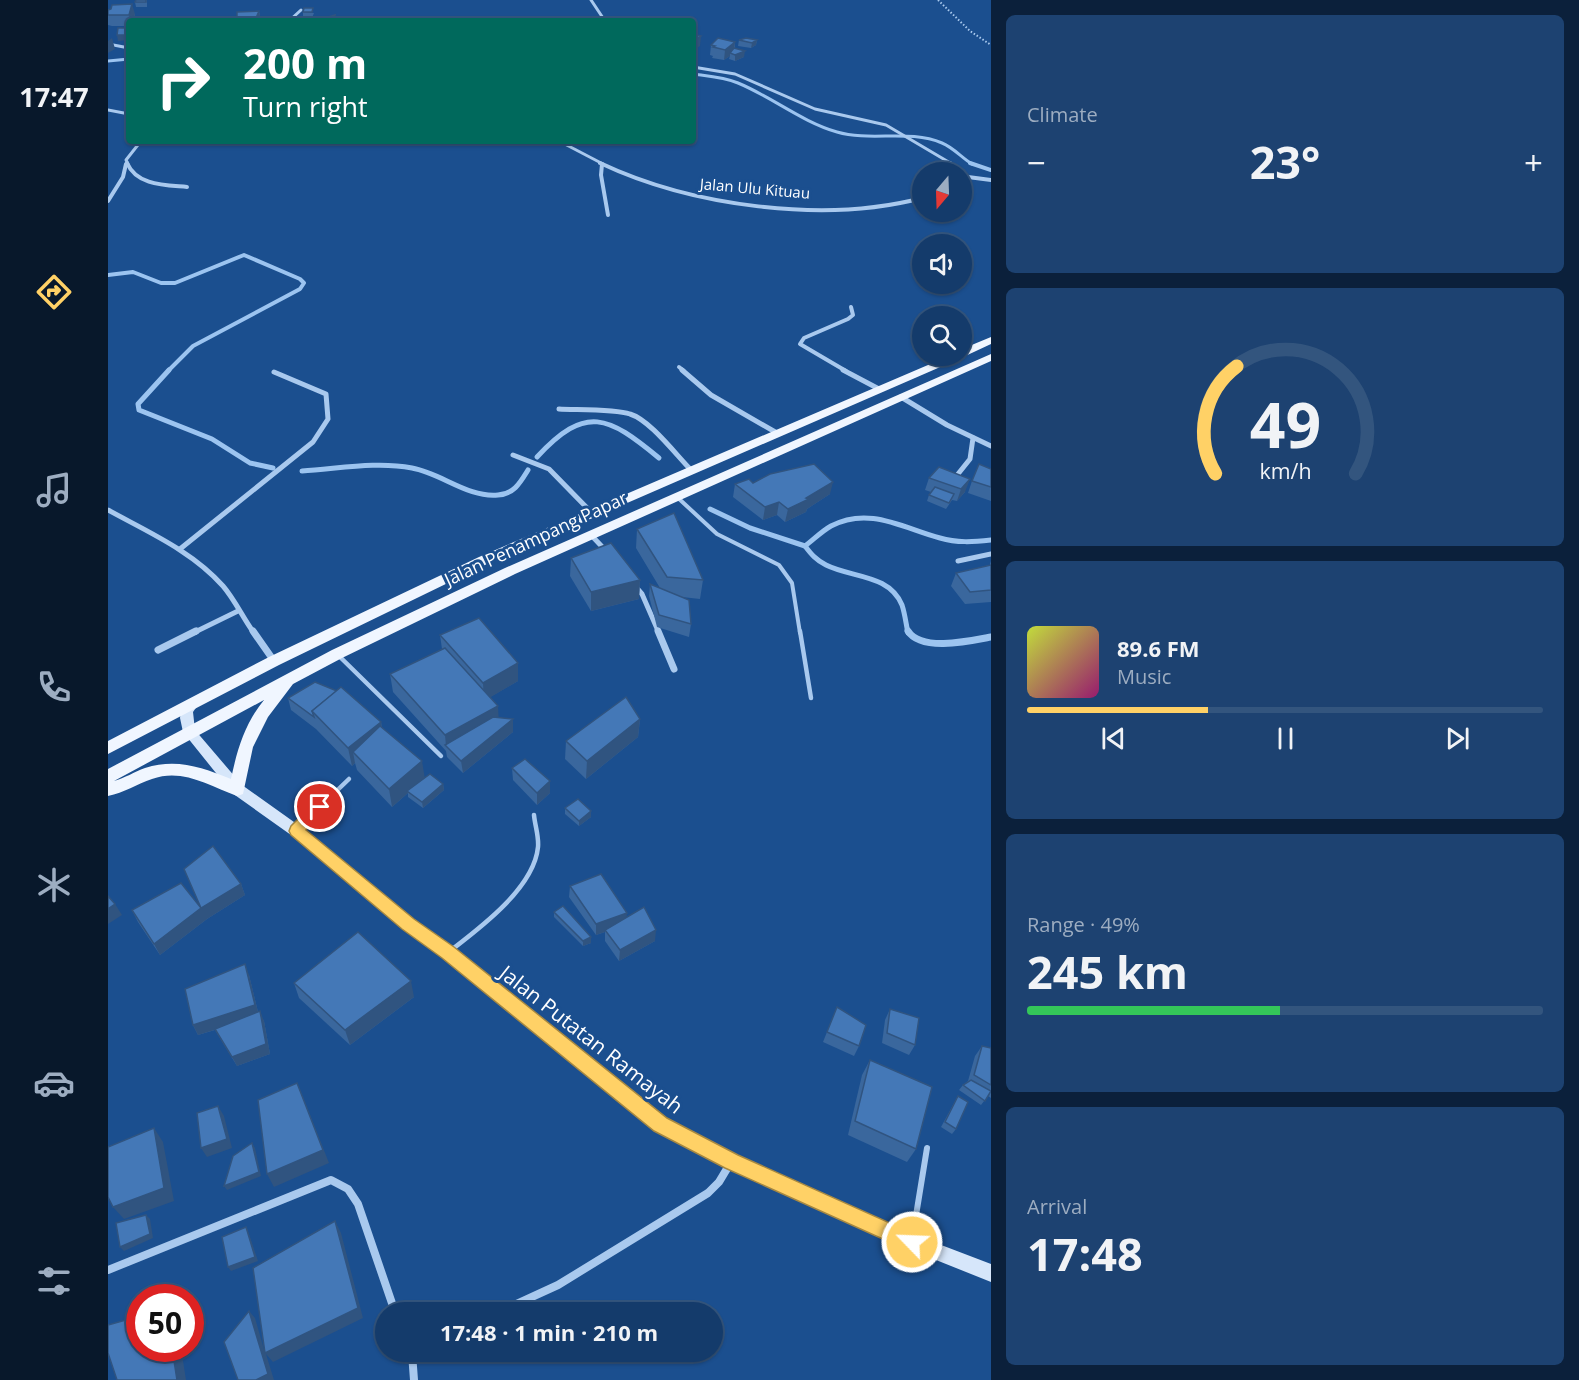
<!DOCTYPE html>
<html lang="en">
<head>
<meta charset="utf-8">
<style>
	body { margin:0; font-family:"Open Sans",sans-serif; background:#1d4271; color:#f1f3f6; height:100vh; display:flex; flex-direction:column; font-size:22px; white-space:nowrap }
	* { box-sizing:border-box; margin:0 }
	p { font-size:20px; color:#9dadc1 }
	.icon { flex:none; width:33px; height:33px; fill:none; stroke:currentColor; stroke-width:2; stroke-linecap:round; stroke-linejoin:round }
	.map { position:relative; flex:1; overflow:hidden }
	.details { display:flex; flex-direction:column; gap:15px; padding:15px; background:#0b203b; width:588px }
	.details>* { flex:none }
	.top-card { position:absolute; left:18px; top:18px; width:570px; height:126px; border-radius:6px; box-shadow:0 2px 4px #0004,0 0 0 2px #33557e; background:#00695c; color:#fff; overflow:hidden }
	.needle { width:39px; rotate:199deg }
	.controls { position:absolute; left:804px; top:162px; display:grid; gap:12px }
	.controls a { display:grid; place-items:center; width:60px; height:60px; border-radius:50%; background:#143b6b; box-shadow:0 2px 4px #0004,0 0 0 2px #33557e; font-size:30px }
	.speed { position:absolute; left:18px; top:1284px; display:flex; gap:12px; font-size:30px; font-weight:700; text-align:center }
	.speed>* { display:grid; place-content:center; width:78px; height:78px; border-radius:50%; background:#143b6b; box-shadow:0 2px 4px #0004,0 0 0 2px #33557e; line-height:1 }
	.speed .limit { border:9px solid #d22; background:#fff; color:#111 }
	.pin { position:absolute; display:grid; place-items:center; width:51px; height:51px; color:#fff; margin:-26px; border:3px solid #fff; border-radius:50%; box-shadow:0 2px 6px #0007 }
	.me { position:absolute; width:66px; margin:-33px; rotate:294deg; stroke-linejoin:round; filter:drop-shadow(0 0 4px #0008) }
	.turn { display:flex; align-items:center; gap:21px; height:126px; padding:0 18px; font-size:27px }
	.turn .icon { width:78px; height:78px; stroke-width:2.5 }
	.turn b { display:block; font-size:42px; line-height:51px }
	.big { font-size:45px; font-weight:700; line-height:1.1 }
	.details .tile { flex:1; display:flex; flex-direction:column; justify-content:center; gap:9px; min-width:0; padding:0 21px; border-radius:9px; background:#1d4271 }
	.details .dial { align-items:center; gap:0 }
	.dial svg { height:156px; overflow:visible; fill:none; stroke:#33557e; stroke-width:7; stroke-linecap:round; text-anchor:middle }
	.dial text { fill:#f1f3f6; stroke:none }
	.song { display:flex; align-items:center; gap:18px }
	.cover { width:72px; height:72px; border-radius:9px; background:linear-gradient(135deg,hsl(70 70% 55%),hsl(320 70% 35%)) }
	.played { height:6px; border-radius:3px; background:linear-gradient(90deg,#ffd166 35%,#33557e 35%) }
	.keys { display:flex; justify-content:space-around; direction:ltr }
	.heat { display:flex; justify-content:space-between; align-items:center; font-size:33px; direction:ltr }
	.charge { height:9px; border-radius:4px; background:linear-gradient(90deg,#34c759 49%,#33557e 0) }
	.trip { position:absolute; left:267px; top:1302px; width:348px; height:60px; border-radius:30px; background:#143b6b; box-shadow:0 2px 4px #0004,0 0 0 2px #33557e; font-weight:700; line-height:60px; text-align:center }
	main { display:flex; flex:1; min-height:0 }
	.dock { display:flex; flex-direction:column; width:108px; justify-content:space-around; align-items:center; background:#08182b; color:#9dadc1 }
	.dock .icon { width:42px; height:42px }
	.dock .current { color:#ffd166 }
	.dock b { font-size:27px; color:#f1f3f6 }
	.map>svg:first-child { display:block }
</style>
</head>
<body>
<main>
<nav class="dock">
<b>17:47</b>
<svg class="icon current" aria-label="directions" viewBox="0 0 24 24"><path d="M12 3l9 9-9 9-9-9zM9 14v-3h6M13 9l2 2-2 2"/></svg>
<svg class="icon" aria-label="music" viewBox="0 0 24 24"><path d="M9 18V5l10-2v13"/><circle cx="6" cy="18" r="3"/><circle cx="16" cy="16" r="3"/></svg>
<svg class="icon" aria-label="phone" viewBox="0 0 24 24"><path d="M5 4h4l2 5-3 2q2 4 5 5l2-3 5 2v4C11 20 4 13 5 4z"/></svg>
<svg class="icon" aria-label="climate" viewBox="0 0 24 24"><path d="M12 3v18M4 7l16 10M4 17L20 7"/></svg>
<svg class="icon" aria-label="car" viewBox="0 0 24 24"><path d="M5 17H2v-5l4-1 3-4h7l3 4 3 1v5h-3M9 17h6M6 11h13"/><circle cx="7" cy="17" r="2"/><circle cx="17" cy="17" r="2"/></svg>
<svg class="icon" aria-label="filters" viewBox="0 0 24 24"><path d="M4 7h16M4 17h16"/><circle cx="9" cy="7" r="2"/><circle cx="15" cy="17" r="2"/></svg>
</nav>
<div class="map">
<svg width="883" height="1380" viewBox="0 0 883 1380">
	<rect width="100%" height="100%" fill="#1b4f8f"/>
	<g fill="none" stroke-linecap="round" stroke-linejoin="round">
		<g stroke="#9cc4f0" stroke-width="3">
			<path d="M0 61 21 59"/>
			<path d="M585 74C600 76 616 77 630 83 664 97 694 122 729 132 763 142 801 129 834 143 846 148 854 158 864 164"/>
		</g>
		<g stroke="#9cc4f0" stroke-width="4">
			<path d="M862 163 883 170"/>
			<path d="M0 275 25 272 53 283H67L136 255 192 279 196 283 192 289 85 346 60 371"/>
		</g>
		<g stroke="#9cc4f0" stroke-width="5">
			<path d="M61 370 30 404 31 410 104 439 142 463 165 468"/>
			<path d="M429 457C478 404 500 416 551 458"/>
			<path d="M194 471C230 469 268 461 304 468 333 473 360 498 390 495 406 494 412 483 420 470"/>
			<path d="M602 509 642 528 697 546"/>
			<path d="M800 633C798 624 797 614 794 605 781 574 744 578 718 565 708 560 703 554 697 546 705 540 714 531 723 526 761 506 795 528 832 538 849 543 865 542 883 540"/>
		</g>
		<path stroke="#9cc4f0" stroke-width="7" d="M800 631C813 652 862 641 883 637"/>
		<path stroke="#a9c9ee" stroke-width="2" stroke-dasharray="1.5 2" stroke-linecap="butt" d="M830 0 862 31 883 45"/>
		<path stroke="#a9c9ee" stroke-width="4" d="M569 497 609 534 671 565 684 583 692 633"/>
		<g stroke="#a9c9ee" stroke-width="4.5">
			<path d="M692 631 703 698"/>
			<path d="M231 656 333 756"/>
			<path d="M189 829 241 779"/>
			<path d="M342 951C372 928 426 888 430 847 431 836 427 826 426 815"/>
		</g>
		<path stroke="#a9c9ee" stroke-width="6" d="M804 1240 819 1148"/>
		<g stroke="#a9c9ee" stroke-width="3">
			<path d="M483 0 497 21"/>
			<path d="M181 21 193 10"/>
			<path d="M0 44 21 48"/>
			<path d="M585 67 627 74 707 109 778 125 844 164"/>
			<path d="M0 110 21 114"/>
			<path d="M451 141 495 164"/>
			<path d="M20 164 18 160 33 141"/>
		</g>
		<g stroke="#a9c9ee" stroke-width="4">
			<path d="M19 163C29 186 58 185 79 187"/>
			<path d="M492 163C583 206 716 224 814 198"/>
			<path d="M842 163 860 177"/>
			<path d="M494 164 493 175 500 215"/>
			<path d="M854 179 860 177 883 180"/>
			<path d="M0 201 15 177 18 164"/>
			<path d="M571 367 576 371"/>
			<path d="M738 371 692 344 696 338 740 319 745 315 743 307"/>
		</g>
		<g stroke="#a9c9ee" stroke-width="5">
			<path d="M574 370 603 395 669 433"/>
			<path d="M735 370 771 389"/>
			<path d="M793 397 839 425 883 446"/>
			<path d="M451 409C468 410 507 409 522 414 542 420 568 455 584 471"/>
			<path d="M405 455 441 469 484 513"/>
			<path d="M846 479 862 459 865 438"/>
			<path d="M0 510C40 532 84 551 115 586 127 600 135 618 146 633"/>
			<path d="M483 535 500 553"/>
			<path d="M72 549 205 442 220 419 218 394 166 372"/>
			<path d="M850 561 883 554"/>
			<path d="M527 586 534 594 551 633"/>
			<path d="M85 633 130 611"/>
		</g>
		<g stroke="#a9c9ee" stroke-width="7">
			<path d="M145 631 166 661"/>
			<path d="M550 631 566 669"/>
			<path d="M50 650 88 631"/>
		</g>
		<g stroke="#a9c9ee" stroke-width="8">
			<path d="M0 1270 223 1180 240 1189 250 1204 287 1312"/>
			<path d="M391 1312 450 1285 600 1193 611 1182 623 1162"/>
			<path d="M306 1380 304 1353 307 1352"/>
		</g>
		<path fill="#d6e6fa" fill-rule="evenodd" d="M86 697 90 699 92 702 85 712 87 730 134 785 193 827 305 920 345 947 558 1118 629 1155 807 1235 883 1264V1282L798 1248 617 1167 546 1130 335 957 295 928 183 835 124 793 75 732 72 718 73 711 82 699Z"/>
		<g fill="#f0f6ff" fill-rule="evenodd">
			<path d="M883 337V344L853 358 381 563 171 665 0 754V741L161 657 371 557 841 356H854V349Z"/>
			<path d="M883 354V361L407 574 234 658 185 684 160 717 145 747 135 794 129 796C101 786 75 768 44 779 29 784 16 793 0 796V769L224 650 397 568ZM156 700C137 723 129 750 123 779 94 767 68 758 37 768 26 772 17 778 6 781Z"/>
		</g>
	</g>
	<g fill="#3a679d">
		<path d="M39 0V7H28L27 2Z"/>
		<path d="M0 10 27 14 25 21H21V26H4L0 25Z"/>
		<path d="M151 11 153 21H129V19Z"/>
		<path d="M195 12 206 13 204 18H195Z"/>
		<path d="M229 17 230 21H214V19Z"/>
		<path d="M631 40H649L648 45 643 48 630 46Z"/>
		<path d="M627 42V48L636 57 627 61 621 59 622 56 616 60 604 58 605 56 602 55 603 45Z"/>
		<path d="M21 48V56H18L17 50Z"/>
		<path d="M831 467 857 492 849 501 844 500 838 509 819 501 821 495 823 492 817 490 821 478Z"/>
		<path d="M883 469V501L860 493 864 481Z"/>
		<path d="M645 483 722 494 699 509 698 512 677 522 669 515 655 520 625 497 627 484Z"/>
		<path d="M529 529 595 580 592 599 574 597 583 624 581 637 549 627 541 596 542 584 552 588 528 548Z"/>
		<path d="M463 558 532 580 531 599 483 611 462 576Z"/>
		<path d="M883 561V602L857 604 843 586 848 573 882 565V564Z"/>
		<path d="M332 635 410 663V681L382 697 390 706V717L405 732 355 773 339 757 338 751 285 692 282 674 334 649Z"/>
		<path d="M180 698 273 722 274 728 317 778 335 784 336 790 315 808 300 797V793L284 807 249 770 247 763 244 766 208 729 183 710Z"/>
		<path d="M532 719 530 737 478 779 457 759 458 741Z"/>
		<path d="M404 768 442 793 429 805 405 780Z"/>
		<path d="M457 808 483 817 471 826 457 814Z"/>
		<path d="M133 884 137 895 99 919 52 955 30 922 24 910 93 908Z"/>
		<path d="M462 886 518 918 547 941 511 961 497 941V932L488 935 461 897Z"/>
		<path d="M446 912 483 943 475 946 446 917Z"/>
		<path d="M141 975 150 1012 156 1021 162 1054 129 1066 107 1030 90 1035 85 1025Z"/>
		<path d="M186 983 306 997 242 1045 191 998Z"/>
		<path d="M729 1007 751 1046 746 1056 715 1042Z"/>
		<path d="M782 1009 807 1045 801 1055 774 1043 777 1020Z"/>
		<path d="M874 1046 883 1048V1098L880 1096 873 1105 851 1090 855 1085 860 1081 867 1056Z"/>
		<path d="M762 1060 808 1149 799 1162 740 1135 754 1075Z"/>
		<path d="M850 1096 848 1129 844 1134 833 1127Z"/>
	</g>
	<g fill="#305480">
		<path d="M24 4 27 14 25 21H22L21 15Z"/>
		<path d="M151 11 153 21H149L148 18Z"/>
		<path d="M21 28V37L20 40 10 41 9 35Z"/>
		<path d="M593 36 592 46 585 51V41Z"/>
		<path d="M4 38 7 49 0 53V41Z"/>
		<path d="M649 40 648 45 643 48 644 43Z"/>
		<path d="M627 42 626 52 622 53V56L616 60 617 50Z"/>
		<path d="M637 51 636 57 627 61V55Z"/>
		<path d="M862 479 857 492 849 501 853 489Z"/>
		<path d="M725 482 722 494 699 509 698 512 677 522 680 509Z"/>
		<path d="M671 502 669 515 655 520 657 507Z"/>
		<path d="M532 580 531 599 483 611V592Z"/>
		<path d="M410 663V681L376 701 375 683Z"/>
		<path d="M390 706 391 724 338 746 337 735Z"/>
		<path d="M405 719V732L355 773 353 761Z"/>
		<path d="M532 719 530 737 478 779 479 761Z"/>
		<path d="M273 722 276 740 245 752 247 763 244 766 240 748Z"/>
		<path d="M314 761 317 779 299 791 300 793 284 807 281 789Z"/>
		<path d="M442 781V793L429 805V793Z"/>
		<path d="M335 784 336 790 315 808 314 802Z"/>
		<path d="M483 811V817L471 826V821Z"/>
		<path d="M133 884 137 895 99 919 52 955 46 944 93 908Z"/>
		<path d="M7 904 14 915 0 924V909Z"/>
		<path d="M519 913 518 925 497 930V932L488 935V924Z"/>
		<path d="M548 930 547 941 511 961 512 950Z"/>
		<path d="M483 937V943L475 946V941Z"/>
		<path d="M137 964 141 975 151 1016 90 1035 85 1025Z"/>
		<path d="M303 981 306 997 242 1045 237 1030Z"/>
		<path d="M152 1011 156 1021 162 1054 129 1066 124 1057Z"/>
		<path d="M195 1097 221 1163 166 1187 159 1174Z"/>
		<path d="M110 1106 116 1116 124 1148 99 1157 93 1148Z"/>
		<path d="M46 1128 55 1142 66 1201 16 1219 5 1207Z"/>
		<path d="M144 1143 147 1148 153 1176 119 1190 116 1186Z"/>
		<path d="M38 1215 42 1219 45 1238 16 1251 12 1247Z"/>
		<path d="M227 1221 233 1233 255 1318 165 1362 158 1354 166 1380H148L141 1311 147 1318 157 1353Z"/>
		<path d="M138 1227 140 1231 150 1261 123 1271 120 1267Z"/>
		<path d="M47 1288 51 1291 53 1298H51Z"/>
		<path d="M64 1348H73L78 1380H69Z"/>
	</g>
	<g fill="#4478b7" stroke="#305480" stroke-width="1.5">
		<path d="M28 0H38V2H27Z"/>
		<path d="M24 4 21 15H0V10L3 9 4 5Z"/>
		<path d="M196 8H205L204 12H195Z"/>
		<path d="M151 11 148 18 129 19V12Z"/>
		<path d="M227 15 226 18 229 17 230 20 214 19Z"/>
		<path d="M10 28H21L19 35H9Z"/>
		<path d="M585 34 593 36 585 41Z"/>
		<path d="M610 38 627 42 617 50 605 47 607 46 603 45Z"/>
		<path d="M638 38 649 40 644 43 631 40Z"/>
		<path d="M626 48 637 51 627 55 622 53Z"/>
		<path d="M706 464 725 482 698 498 701 499 680 509 671 502 657 507 627 484 641 479 645 483 662 474Z"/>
		<path d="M871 464 883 469V487L864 481Z"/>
		<path d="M831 467 862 479 853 489 821 478Z"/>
		<path d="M827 487 846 494 841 503 821 495Z"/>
		<path d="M566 513 595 580 559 577 529 529Z"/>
		<path d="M503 543 532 580 483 592 463 558Z"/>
		<path d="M883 565V590L862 592 848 573Z"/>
		<path d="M542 584 581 600 583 624 551 615Z"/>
		<path d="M371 618 410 663 375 683 332 635Z"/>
		<path d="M337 648 390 706 337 735 282 674Z"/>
		<path d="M207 682 229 691 204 711 206 717 180 698Z"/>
		<path d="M233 687 273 722 240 748 204 711Z"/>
		<path d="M518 697 532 719 479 761 458 741Z"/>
		<path d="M385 717 405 719 353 761 337 745Z"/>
		<path d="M272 726 314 761 281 789 245 752Z"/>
		<path d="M417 759 442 781 429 793 404 768Z"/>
		<path d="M322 774 335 784 314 802 299 791Z"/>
		<path d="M470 799 483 811 471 821 457 808Z"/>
		<path d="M105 846 133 884 93 908 46 944 24 910 73 883 93 908 76 869Z"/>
		<path d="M493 874 519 913 488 924 462 886Z"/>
		<path d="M0 896 7 904 0 909Z"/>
		<path d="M455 906 483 937 475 941 446 912Z"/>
		<path d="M536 907 548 930 512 950 497 930Z"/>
		<path d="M250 932 303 981 237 1030 186 983Z"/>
		<path d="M137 964 147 1005 85 1025 77 989Z"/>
		<path d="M729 1007 758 1025 751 1046 719 1032Z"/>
		<path d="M782 1009 811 1018 807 1045 779 1033Z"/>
		<path d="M152 1011 158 1044 124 1057 107 1029Z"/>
		<path d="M874 1046 883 1048V1085L866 1075Z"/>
		<path d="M762 1060 824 1087 808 1149 747 1121Z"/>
		<path d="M863 1080 883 1091 877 1101 855 1085Z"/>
		<path d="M189 1083 215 1150 159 1174 150 1100Z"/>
		<path d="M850 1096 860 1102 848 1129 837 1122Z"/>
		<path d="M110 1106 119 1139 93 1148 89 1113Z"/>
		<path d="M46 1128 56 1188 5 1207 0 1197V1147Z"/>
		<path d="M144 1143 151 1172 116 1186 125 1156Z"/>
		<path d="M38 1215 42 1234 12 1247 8 1223Z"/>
		<path d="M227 1221 250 1308 157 1353 145 1268Z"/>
		<path d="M138 1227 147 1257 120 1267 114 1237Z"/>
		<path d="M47 1288 51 1298H32V1308L29 1296Z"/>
		<path d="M141 1311 160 1374 148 1380H130L116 1342Z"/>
		<path d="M32 1316V1348H64L69 1380H9L0 1353V1325Z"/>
	</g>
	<path fill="#ffd166" stroke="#a68842" stroke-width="1.5" d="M212 801 217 803 219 807 198 830 306 919 346 947 559 1118 630 1155 811 1236 814 1242 811 1249 804 1252 797 1249 617 1168 546 1131 334 958 294 929 183 835 181 831 183 826 206 803Z"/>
	<g text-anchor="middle" stroke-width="6" stroke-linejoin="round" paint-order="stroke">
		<g font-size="15" fill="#fff" stroke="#1b4f8f">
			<text transform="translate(647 189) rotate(5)" y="5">Jalan Ulu Kituau</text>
		</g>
		<g font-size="18" fill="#fff" stroke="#1b4f8f">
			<text transform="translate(428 539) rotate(-25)" y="6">Jalan Penampang Papar</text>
		</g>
		<g font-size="21" fill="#fff" stroke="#1b4f8f">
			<text transform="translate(483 1040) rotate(38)" y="7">Jalan Putatan Ramayah</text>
		</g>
	</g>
</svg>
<div class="controls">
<a><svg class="needle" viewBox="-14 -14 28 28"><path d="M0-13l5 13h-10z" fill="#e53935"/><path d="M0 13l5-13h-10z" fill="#9dadc1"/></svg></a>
<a><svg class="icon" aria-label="sound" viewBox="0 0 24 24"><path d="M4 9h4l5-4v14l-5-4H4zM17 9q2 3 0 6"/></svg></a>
<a><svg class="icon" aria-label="search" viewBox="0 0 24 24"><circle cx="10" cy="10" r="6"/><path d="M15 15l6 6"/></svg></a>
</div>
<div class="speed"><div class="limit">50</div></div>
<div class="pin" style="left:212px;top:807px;background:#d93025"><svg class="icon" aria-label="arrive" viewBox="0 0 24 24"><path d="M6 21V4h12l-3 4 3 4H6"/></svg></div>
<svg class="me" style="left:804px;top:1242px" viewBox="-20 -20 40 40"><circle r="17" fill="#ffd166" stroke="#fff" stroke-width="3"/><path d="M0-11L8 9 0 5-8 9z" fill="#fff"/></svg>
<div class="trip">17:48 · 1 min · 210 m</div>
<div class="top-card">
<div class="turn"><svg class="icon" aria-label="right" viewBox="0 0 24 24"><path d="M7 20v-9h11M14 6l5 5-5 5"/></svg><div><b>200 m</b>Turn right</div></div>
</div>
</div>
<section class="details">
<div class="tile"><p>Climate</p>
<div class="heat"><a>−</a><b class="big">23°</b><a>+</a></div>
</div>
<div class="tile dial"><svg viewBox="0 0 100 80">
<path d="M14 69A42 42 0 1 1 86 69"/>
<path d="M14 69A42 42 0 0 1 25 14" stroke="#ffd166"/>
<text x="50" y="56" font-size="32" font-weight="700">49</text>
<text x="50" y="72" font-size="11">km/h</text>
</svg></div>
<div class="tile">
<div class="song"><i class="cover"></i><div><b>89.6 FM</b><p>Music</p></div></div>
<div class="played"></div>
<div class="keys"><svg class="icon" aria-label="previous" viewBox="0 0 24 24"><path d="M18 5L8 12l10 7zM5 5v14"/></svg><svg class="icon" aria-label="pause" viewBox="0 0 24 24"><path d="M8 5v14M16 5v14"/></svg><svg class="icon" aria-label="next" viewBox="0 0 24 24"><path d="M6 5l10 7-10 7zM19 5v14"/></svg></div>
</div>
<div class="tile"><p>Range · 49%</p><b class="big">245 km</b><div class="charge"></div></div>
<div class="tile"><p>Arrival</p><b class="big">17:48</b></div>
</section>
</main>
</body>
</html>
